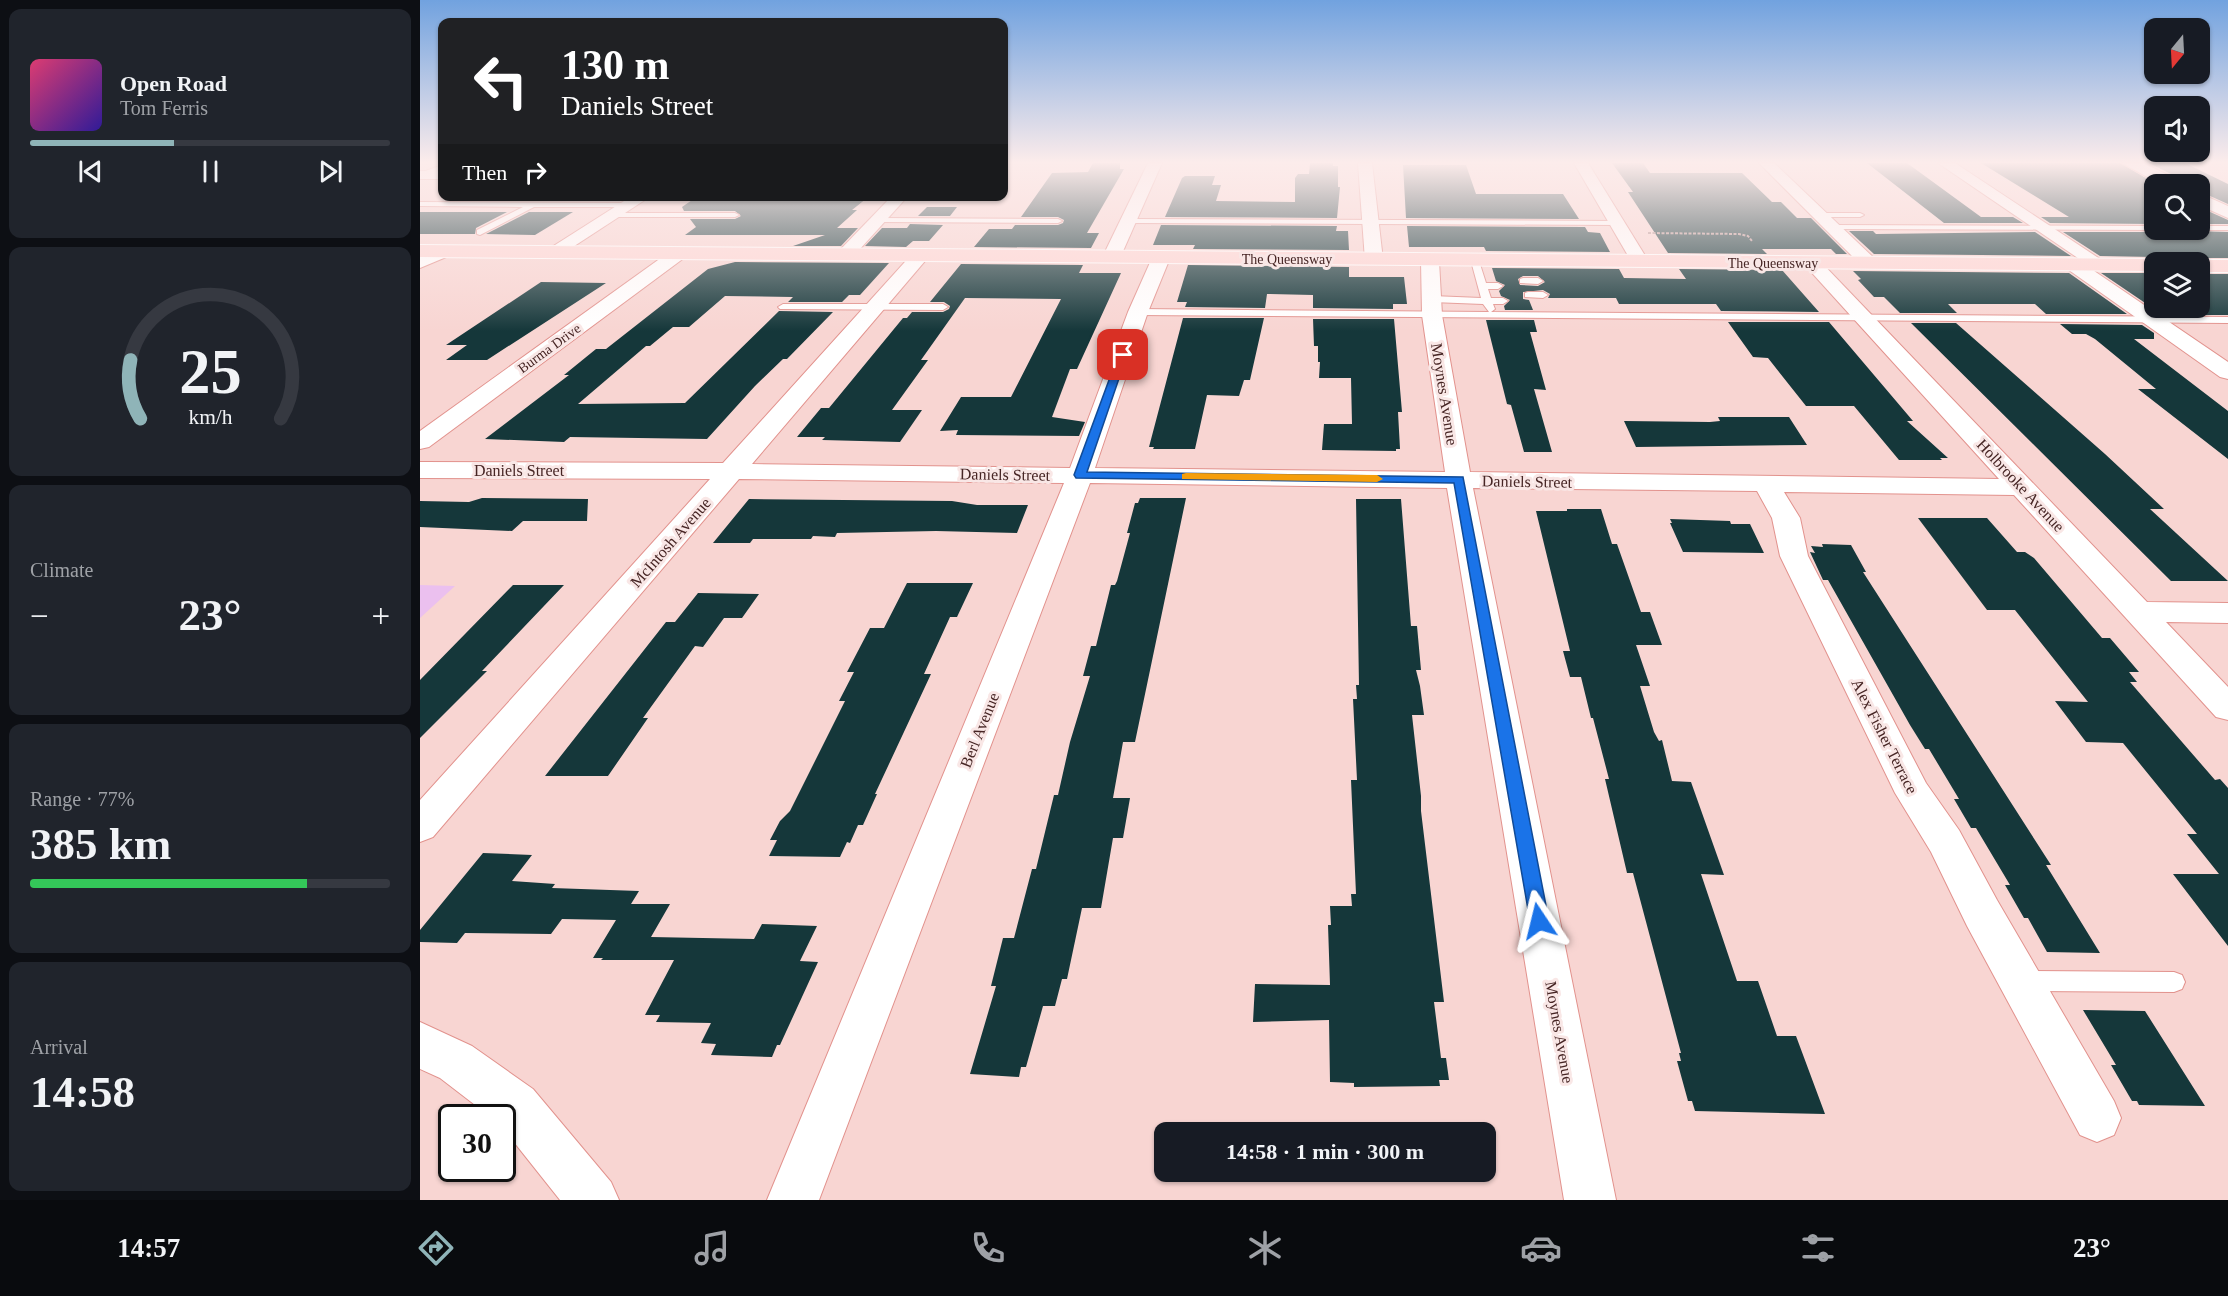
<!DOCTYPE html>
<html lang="en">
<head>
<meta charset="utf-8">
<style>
	body { margin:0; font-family:Georgia,serif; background:#20242c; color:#f1f3f6; height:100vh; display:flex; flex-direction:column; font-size:22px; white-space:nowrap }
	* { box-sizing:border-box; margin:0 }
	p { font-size:20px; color:#9ea1a6 }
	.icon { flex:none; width:33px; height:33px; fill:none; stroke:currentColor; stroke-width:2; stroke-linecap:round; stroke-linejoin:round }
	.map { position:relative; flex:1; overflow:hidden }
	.sheet { display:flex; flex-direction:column; gap:9px; padding:9px; background:#0d0f14; width:420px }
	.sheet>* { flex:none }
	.banner { position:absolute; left:18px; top:18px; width:570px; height:183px; border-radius:12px; box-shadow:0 2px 4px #0004; background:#202124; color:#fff; overflow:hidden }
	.needle { width:39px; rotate:198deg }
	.buttons { position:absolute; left:1724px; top:18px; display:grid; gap:12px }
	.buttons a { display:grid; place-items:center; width:66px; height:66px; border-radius:12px; background:#171b24; box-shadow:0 2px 4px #0004; font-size:30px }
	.speed { position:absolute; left:18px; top:1104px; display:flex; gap:12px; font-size:30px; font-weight:700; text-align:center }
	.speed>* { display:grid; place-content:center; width:78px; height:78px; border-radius:50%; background:#171b24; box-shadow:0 2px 4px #0004; line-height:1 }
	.speed .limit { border:3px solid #111; border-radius:9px; background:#fff; color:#111 }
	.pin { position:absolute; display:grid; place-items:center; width:51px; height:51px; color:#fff; margin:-26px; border-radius:12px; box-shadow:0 3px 9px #0006 }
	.me { position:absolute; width:66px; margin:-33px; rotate:350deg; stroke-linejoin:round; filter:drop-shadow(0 0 4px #0008) }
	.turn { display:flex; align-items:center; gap:21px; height:126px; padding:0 24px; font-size:27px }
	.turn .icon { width:78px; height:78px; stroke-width:2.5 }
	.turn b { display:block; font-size:42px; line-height:51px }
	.then { display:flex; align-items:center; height:57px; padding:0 24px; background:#0003; gap:12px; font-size:22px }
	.big { font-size:45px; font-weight:700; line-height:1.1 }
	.sheet .tile { flex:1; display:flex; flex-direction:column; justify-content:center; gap:9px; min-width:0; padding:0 21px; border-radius:12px; background:#20242c }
	.sheet .dial { align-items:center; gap:0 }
	.dial svg { height:156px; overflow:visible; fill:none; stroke:#363941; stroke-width:7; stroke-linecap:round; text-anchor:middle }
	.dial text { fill:#f1f3f6; stroke:none }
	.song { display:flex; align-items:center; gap:18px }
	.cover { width:72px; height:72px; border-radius:9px; background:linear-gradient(135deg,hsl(340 70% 55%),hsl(250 70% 35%)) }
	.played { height:6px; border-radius:3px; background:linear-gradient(90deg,#8fb4b8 40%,#363941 40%) }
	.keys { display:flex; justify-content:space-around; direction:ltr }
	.heat { display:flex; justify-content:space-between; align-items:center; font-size:33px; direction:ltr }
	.charge { height:9px; border-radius:4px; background:linear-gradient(90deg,#34c759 77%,#363941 0) }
	.trip { position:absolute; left:734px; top:1122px; width:342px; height:60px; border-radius:12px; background:#171b24; box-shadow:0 2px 4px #0004; font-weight:700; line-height:60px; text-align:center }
	.tab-bar { display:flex; height:96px; justify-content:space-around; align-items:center; background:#090b0e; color:#9ea1a6 }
	.tab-bar .icon { width:42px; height:42px }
	.tab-bar .current { color:#8fb4b8 }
	.tab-bar b { font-size:27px; color:#f1f3f6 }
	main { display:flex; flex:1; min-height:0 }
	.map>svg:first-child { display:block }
</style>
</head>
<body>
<main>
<section class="sheet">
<div class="tile">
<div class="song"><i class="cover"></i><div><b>Open Road</b><p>Tom Ferris</p></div></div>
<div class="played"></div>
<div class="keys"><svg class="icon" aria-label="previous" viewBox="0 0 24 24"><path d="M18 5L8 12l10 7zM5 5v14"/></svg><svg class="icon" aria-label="pause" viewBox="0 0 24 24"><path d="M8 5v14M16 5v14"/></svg><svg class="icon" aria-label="next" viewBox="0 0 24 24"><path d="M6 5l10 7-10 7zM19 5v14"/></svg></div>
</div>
<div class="tile dial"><svg viewBox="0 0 100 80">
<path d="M14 69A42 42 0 1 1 86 69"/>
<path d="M14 69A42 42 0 0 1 9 39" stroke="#8fb4b8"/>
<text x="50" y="56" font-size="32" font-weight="700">25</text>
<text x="50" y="72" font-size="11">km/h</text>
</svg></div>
<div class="tile"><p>Climate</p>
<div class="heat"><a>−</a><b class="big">23°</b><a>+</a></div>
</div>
<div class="tile"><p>Range · 77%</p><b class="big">385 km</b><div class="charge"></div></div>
<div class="tile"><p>Arrival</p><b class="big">14:58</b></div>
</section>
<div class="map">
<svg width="1808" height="1200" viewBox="0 0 1808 1200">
	<rect width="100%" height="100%" fill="#f8d5d2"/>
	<path fill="#ebc0ef" d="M0 585 35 586 0 618Z"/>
	<g fill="#15373a" fill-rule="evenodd">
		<path d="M673 163H700V169H704L667 233H679L671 248 554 247 569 229H592L595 225H638L643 223 644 220 638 217H601L632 173 668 172Z"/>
		<path d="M890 163H913V166H918V187H920L917 218 745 217 762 178 765 176H795L792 185H801L796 201 875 202V178L878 174H889Z"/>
		<path d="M1192 163H1223L1230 173H1322L1352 202H1361L1377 218H1391L1427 254H1416L1411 249H1342L1347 254 1248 253 1208 192H1213Z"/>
		<path d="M1447 163H1487L1561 217H1593L1603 223H1524Z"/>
		<path d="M1561 163H1700L1736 184H1734V224L1630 223 1621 217H1649Z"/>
		<path d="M1729 163H1765L1808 184V204L1779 191V184H1762L1759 178Z"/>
		<path d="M983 165H1046L1056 194H1143L1159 219 986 218Z"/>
		<path d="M402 196 447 198 432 210H437L417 228H438L421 246H373L405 235H265L276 227 270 219H315L321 216 315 211H264L262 207 275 198 399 200Z"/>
		<path d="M507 207H537L530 216H498Z"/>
		<path d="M1779 207 1808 220V224H1779Z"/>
		<path d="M0 212H87L56 228 55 234H0Z"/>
		<path d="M109 212H153L115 235 66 234Z"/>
		<path d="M490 224 523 225 509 241H493L486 247 445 246 462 228H487Z"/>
		<path d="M741 225 917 226 916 231H928L929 250 773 249 775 245H733Z"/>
		<path d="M987 226 1165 227 1168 232 1180 233 1190 252 1066 251 1064 247H989Z"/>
		<path d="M1736 230 1808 232V258H1779L1770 262H1750L1734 253V257L1680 256 1643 232H1734Z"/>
		<path d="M1429 231H1453L1456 234 1615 232 1651 256 1454 254Z"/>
		<path d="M315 262 469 263 440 295H429L422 302H368L373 297 305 296 269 327H253L230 346H226L158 404 265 403 359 311 413 312 367 359H363L335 386 287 439 150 437 144 442 65 439 149 375H144L176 349H186L288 269Z"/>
		<path d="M541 264 663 265 659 273H701L657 369H650L632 417 665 422 659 436 536 435 538 430 520 431 541 397H591L641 299 545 298 501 360H508L472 410H502L480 442 402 440 405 437H377L401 408H409L483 318H487L492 312H523L529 309 530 306 524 302H510Z"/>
		<path d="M768 265 929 267V277H984L987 304H973V309L893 308V295L847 294 845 308 765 307 767 302H757Z"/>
		<path d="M1072 268 1199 269 1204 278 1266 279 1259 269 1362 270 1399 312 1301 311 1296 304H1199L1196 298H1128L1130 294 1123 290 1103 292V299L1109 300 1113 310H1085L1084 306 1090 300 1081 296 1079 291 1085 285 1076 281ZM1103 276H1118L1125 282 1118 286 1100 285 1098 279Z"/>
		<path d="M1433 271 1649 273 1707 314H1626L1615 304H1528L1537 313H1480L1464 297H1454L1438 280 1441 279Z"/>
		<path d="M1681 273H1734V309Z"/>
		<rect x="1779" y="274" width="29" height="41"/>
		<path d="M121 282 186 283 67 360H26L47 345H26Z"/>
		<path d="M763 318H844L830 380H824L819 396 787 395 775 449H733L734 447H729Z"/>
		<path d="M893 319H974L982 412H978L980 449H976V451L902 450 904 424H932L931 378H899L900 362H898V346H894Z"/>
		<path d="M1066 320H1114L1117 332H1110L1126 390 1114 389 1132 452H1104L1091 405 1087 404Z"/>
		<path d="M1308 322H1409L1493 421H1487L1528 458H1520L1522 460H1479L1434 406H1386L1348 358 1333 357Z"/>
		<path d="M1491 323H1536L1685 454 1744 509H1730L1808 581H1751Z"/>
		<path d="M1640 324 1722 325 1734 333V339H1714L1808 411V459L1718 389H1736L1675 339 1666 334H1652Z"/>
		<path d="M1298 417H1369L1387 445 1216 447 1204 421 1290 422 1300 421Z"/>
		<path d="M62 498 168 499 167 521H103L92 531 0 527V501L49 502Z"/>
		<path d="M720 498H766L715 742H703L693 798H710L703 838H693L681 908H662L647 979H642L635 1006H623L606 1067H601L599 1077 550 1074 576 986H571L583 938H594L612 869H616L634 795H638L650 742 670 676H663L671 646H676L691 585H695L697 581 710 533H707L715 503H718Z"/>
		<path d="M329 499 532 501 557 505H608L597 533 516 531 417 533 415 537 393 536 391 539H333L330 543H293Z"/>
		<path d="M936 499H981L991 626H997L1001 670H996L1000 686 1004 715H992L1001 796V811L1024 1002H1014L1021 1058H1026L1029 1080H1019L1020 1086 934 1087V1083L910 1082 909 1020 833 1022 835 984 910 985 908 925H911L910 906H932L931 894H936L931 780H937L933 699H937L936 685H939Z"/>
		<path d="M1147 509H1181L1192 544H1197L1221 612H1230L1242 645H1216L1230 686H1220L1234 732 1239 741 1242 740 1252 781 1271 782 1304 875 1281 874 1317 981H1338L1357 1036H1376L1405 1114 1275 1111 1272 1101H1268L1257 1061H1261L1259 1053H1261L1213 873H1207L1185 779H1189L1173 718H1171L1161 677H1150L1143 651H1150L1116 511H1147Z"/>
		<path d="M1498 518H1567L1597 552H1605L1614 558 1682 638H1690L1719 672H1709L1717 682H1710L1795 780 1800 779 1808 788V946L1753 874H1799L1767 834H1777L1703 743 1666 742 1635 701 1668 702 1595 610H1567Z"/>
		<path d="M1250 519 1310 521 1311 524H1330L1344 553 1263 552 1250 523H1252Z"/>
		<path d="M1402 544 1431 545 1446 572H1443L1631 865H1626L1680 953 1627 952 1608 918H1604L1585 885H1590L1556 828H1551L1534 799H1539L1509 749H1505L1490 725 1408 580H1403L1390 552 1395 553 1391 546 1403 547Z"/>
		<path d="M487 583H553L537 617H530L504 674H511L455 794H457L443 825H438L430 843 427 842 420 857 349 856 357 840H350L360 821 370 811 425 701H419L434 672H427L450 628H464Z"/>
		<path d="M93 585H144L62 671H67L0 738V680Z"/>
		<path d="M278 593 339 594 322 618H304L283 647 275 646 223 718H228L188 776H125L246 622H255Z"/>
		<path d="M63 853 112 855 92 881 135 884 132 888 219 891 211 904H250L231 937 334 939 342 924 397 926 380 961 398 962 360 1045H357L352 1057 291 1055 296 1044 281 1043 291 1023 236 1022 240 1015H225L254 960H181L183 958H173L196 920 142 919 131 934 45 933 37 943 0 942V930Z"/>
		<path d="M1663 1010 1725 1011 1785 1106 1719 1105 1717 1101H1712L1691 1065H1696Z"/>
	</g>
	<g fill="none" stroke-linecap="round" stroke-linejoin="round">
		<defs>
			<g id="service">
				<path d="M22 165V169L0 177V173Z"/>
				<path d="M0 202 210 203 214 205 210 207H114L60 235 57 234V230L103 207 0 206Z"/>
				<path d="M195 213H315L319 215 315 217H192L191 215Z"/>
				<path d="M1401 213H1440L1444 215 1440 217H1398L1397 215Z"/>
				<path d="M459 218 638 219 642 221 638 223 456 222 455 220Z"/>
				<path d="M709 219 1198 221 1202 223 1198 225 706 223V219Z"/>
				<path d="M1413 225 1734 226V230H1737H1734L1410 229 1409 227Z"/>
				<path d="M1779 226H1808V230H1776H1779Z"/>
				<path d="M1055 258 1059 261 1066 283H1078L1083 286 1078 289H1068L1071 298H1083L1088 301 1083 304H1073L1075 309 1071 312 1808 317V323L718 315 713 312 718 309 1069 312 1063 304 1012 302 1007 299 1012 296 1061 298 1051 261Z"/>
				<path d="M1103 278H1118L1123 281 1118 284 1100 283V279Z"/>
				<path d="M1108 292H1123L1128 295 1123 298 1105 297V293Z"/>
				<path d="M363 304H523L528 307 523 310 360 309 358 307Z"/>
				<path d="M1604 971 1754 972 1762 975 1765 982 1762 989 1754 992 1604 991 1596 988 1593 981 1596 974Z"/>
			</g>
			<g id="minor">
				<path d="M728 163H742L700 258 697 262H685L682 258Z"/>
				<path d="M938 163H952L963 260 960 264H948L945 260Z"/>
				<path d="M1154 163H1168L1229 262 1226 266H1214Z"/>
				<path d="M1339 163H1354L1455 259 1458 263 1455 267H1443Z"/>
				<path d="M1518 163H1535L1689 265 1686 269H1674Z"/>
				<rect x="0" y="171" width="22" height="8"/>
				<path d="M212 196H231L139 256H127L124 252Z"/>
				<path d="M472 196H488L430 260H418L415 256 418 252Z"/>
				<path d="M25 246 31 247 34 251 31 255 0 268V256Z"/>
				<path d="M258 249 264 250 267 254 264 258 9 447 0 449V431L252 250Z"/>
				<path d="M499 252 505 253 508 257 505 261 332 464 650 468 708 312 732 258 735 254H747L750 258 728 312 675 468 1025 472 1002 315 1001 261 1004 257H1016L1019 261 1022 315 1050 472 1579 479 1383 263 1386 259H1398L1727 602 1808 603V623L1746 622 1808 687V720L1796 717 1594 495 1364 492 1380 518 1388 556 1506 783 1539 830 1577 900 1694 1101 1701 1118 1694 1135 1677 1142 1660 1135 1547 926 1511 852 1475 793 1360 556 1352 518 1337 491 1053 488 1196 1200H1144L1027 488 670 483 399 1200H347L644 483 319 479 13 837 0 842V800L290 479 0 478V462L303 463 493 253Z"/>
				<path d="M1652 259 1658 260 1808 362V379L1800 377 1646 268 1643 264 1646 260Z"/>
				<path d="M0 1022 52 1046 113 1089 191 1182 199 1200H140L82 1127V1118H72L20 1078 0 1069Z"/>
			</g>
			<g id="secondary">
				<path d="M1702 163H1723L1758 180 1760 184H1740Z"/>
				<path d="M1779 193 1808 206V218L1779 205Z"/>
			</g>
			<g id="primary">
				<path d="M0 245 1734 259 1742 262H1734V271L0 257Z"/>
				<path d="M1779 260H1808V272H1779V262H1772Z"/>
			</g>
		</defs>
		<use href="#service" stroke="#e2928d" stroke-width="2"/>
		<use href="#minor" stroke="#e2928d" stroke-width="2"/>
		<use href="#secondary" stroke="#e2928d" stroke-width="2"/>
		<use href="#primary" stroke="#fff" stroke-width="2"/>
		<path stroke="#b99795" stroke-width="2" stroke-dasharray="3 1.5" stroke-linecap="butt" d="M1228 233 1319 234 1328 236 1332 241"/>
		<use href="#service" fill="#fff" fill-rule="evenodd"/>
		<use href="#minor" fill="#fff" fill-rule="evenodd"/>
		<use href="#secondary" fill="#fff" fill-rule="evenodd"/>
		<use href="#primary" fill="#fed6d4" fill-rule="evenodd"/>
	</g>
	<linearGradient id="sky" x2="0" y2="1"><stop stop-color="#71a2df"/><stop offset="0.49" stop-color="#fceceb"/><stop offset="1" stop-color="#fceceb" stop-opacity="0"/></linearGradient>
	<rect width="1808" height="331" fill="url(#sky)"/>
	<path fill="#1a73e8" stroke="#114b97" stroke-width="1.5" d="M699 353 707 355 667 472 1043 477 1129 921 1126 927 1119 929 1113 927 1110 921 1034 483 656 478 654 475Z"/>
	<path fill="#f59e0b" d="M766 473 957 475 963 479 957 482 762 479V474Z"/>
	<g text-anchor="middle" stroke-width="6" stroke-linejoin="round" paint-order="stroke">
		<g font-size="14" fill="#462524" stroke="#f9e7e6">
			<text x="867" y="264">The Queensway</text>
			<text x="1353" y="268">The Queensway</text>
			<text transform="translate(129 348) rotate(-36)" y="5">Burma Drive</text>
		</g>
		<g font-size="16" fill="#462524" stroke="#f9e7e6">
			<text transform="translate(1025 394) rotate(81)" y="6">Moynes Avenue</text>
			<text x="99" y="476">Daniels Street</text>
			<text transform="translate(585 474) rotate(1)" y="6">Daniels Street</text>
			<text transform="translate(1107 481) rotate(1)" y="6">Daniels Street</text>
			<text transform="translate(1601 485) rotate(47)" y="6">Holbrooke Avenue</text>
			<text transform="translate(250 542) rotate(-49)" y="6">McIntosh Avenue</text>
			<text transform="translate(559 730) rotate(-68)" y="6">Berl Avenue</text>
			<text transform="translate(1465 736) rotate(63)" y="6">Alex Fisher Terrace</text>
			<text transform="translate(1140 1032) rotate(80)" y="6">Moynes Avenue</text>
		</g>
	</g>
</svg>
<div class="buttons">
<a><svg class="needle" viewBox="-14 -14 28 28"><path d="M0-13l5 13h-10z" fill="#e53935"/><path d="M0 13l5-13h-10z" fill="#9ea1a6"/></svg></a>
<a><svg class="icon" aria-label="sound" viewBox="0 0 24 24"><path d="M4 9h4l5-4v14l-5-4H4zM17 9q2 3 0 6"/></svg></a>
<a><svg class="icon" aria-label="search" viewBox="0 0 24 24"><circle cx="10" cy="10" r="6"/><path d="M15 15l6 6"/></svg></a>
<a><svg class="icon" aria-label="layers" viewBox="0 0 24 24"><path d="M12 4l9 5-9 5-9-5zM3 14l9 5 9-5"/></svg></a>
</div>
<div class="speed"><div class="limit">30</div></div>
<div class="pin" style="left:703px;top:355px;background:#d93025"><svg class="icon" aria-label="arrive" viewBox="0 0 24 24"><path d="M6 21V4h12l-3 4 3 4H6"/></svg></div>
<svg class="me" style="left:1119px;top:921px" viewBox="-20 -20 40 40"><path d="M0-17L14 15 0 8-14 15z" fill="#1a73e8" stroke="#fff" stroke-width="4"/></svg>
<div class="trip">14:58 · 1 min · 300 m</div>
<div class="banner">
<div class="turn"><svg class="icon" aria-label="left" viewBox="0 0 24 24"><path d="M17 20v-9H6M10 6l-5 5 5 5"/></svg><div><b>130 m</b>Daniels Street</div></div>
<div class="then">Then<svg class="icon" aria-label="right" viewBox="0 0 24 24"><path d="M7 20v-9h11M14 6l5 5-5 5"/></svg></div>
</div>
</div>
</main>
<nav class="tab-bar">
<b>14:57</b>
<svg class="icon current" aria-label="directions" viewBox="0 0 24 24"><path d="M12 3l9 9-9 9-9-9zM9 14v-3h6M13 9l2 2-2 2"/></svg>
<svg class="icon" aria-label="music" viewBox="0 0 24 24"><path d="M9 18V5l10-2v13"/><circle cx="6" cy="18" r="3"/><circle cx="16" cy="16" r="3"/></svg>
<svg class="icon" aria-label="phone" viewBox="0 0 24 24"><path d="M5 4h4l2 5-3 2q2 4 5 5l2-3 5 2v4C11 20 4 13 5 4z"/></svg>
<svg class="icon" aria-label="climate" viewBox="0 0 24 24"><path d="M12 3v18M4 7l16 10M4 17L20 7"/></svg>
<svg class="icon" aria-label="car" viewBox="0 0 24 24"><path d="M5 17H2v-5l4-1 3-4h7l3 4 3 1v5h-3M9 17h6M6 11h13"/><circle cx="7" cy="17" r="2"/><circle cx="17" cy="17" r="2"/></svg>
<svg class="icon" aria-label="filters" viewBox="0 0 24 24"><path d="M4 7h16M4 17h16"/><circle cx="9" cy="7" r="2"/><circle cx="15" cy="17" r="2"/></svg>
<b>23°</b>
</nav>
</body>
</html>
